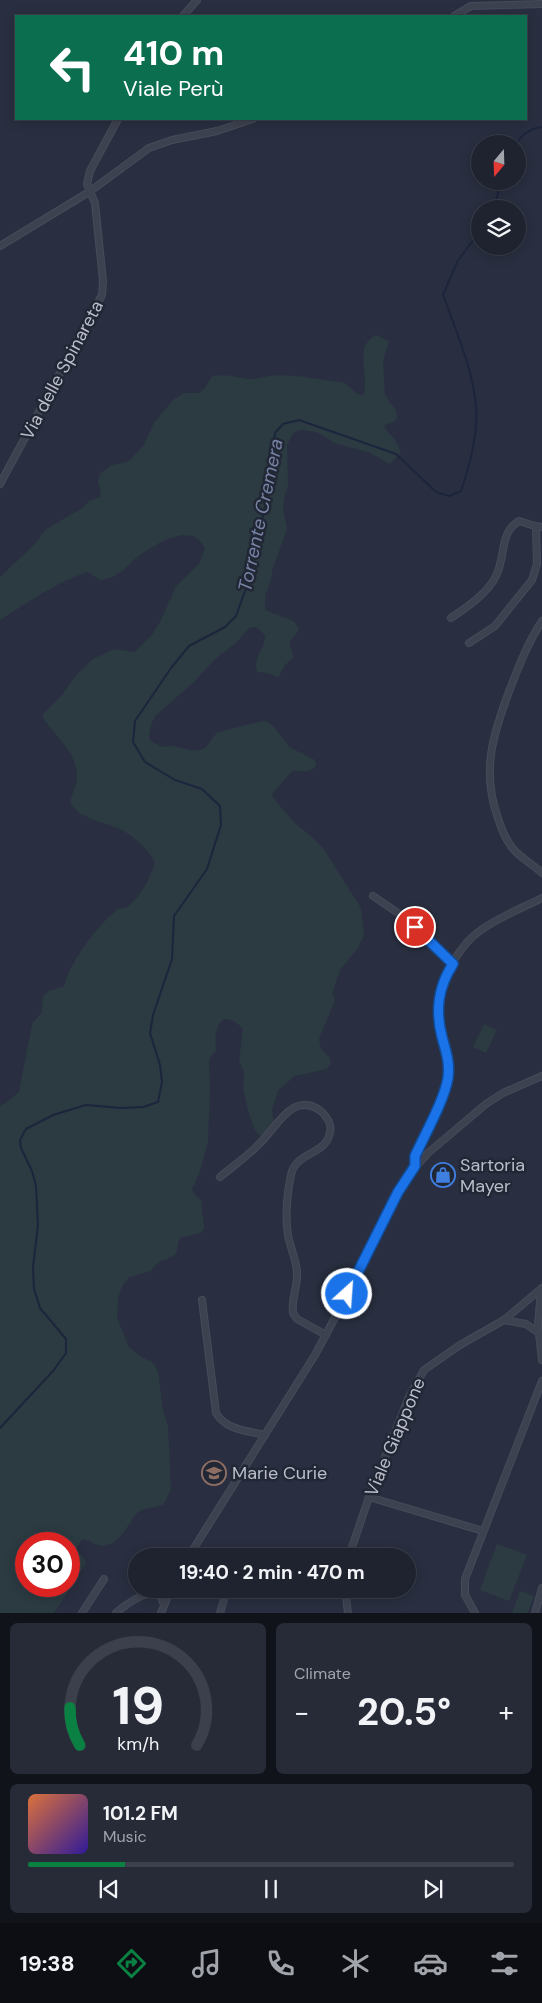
<!DOCTYPE html>
<html lang="en">
<head>
<meta charset="utf-8">
<style>
	body { margin:0; font-family:"DM Sans",sans-serif; background:#272b38; color:#f1f3f6; height:100vh; display:flex; flex-direction:column; font-size:19px; white-space:nowrap }
	* { box-sizing:border-box; margin:0 }
	p { font-size:16px; color:#a1a4ab }
	.icon { flex:none; width:28px; height:28px; fill:none; stroke:currentColor; stroke-width:2; stroke-linecap:round; stroke-linejoin:round }
	.map { position:relative; height:1613px; overflow:hidden }
	.drawer { display:flex; flex-direction:column; gap:10px; padding:10px; background:#11131a; flex:1 }
	.drawer>* { flex:none }
	.guide { position:absolute; left:15px; top:15px; width:512px; height:105px; border-radius:0px; box-shadow:0 2px 12px #0003,0 0 0 1px #3c404c; background:#0b6e4f; color:#fff; overflow:hidden }
	.needle { width:32px; rotate:199deg }
	.fabs { position:absolute; left:471px; top:135px; display:grid; gap:10px }
	.fabs a { display:grid; place-items:center; width:55px; height:55px; border-radius:50%; background:#1f2330; box-shadow:0 2px 12px #0003,0 0 0 1px #3c404c; font-size:25px }
	.speed { position:absolute; left:15px; top:1532px; display:flex; gap:10px; font-size:25px; font-weight:700; text-align:center }
	.speed>* { display:grid; place-content:center; width:65px; height:65px; border-radius:50%; background:#1f2330; box-shadow:0 2px 12px #0003,0 0 0 1px #3c404c; line-height:1 }
	.speed .limit { border:8px solid #d22; background:#fff; color:#111 }
	.pin { position:absolute; display:grid; place-items:center; width:42px; height:42px; color:#fff; margin:-21px; border:2px solid #fff; border-radius:50%; box-shadow:0 1px 5px #0007 }
	.me { position:absolute; width:55px; margin:-28px; rotate:26deg; stroke-linejoin:round; filter:drop-shadow(0 0 4px #0008) }
	.turn { display:flex; align-items:center; gap:18px; height:105px; padding:0 25px; font-size:22px }
	.turn .icon { width:65px; height:65px; stroke-width:2.5 }
	.turn b { display:block; font-size:35px; line-height:42px }
	.big { font-size:38px; font-weight:700; line-height:1.1 }
	.drawer .card { flex:1; display:flex; flex-direction:column; justify-content:center; gap:8px; min-width:0; padding:0 18px; border-radius:8px; background:#272b38 }
	.drawer .dial { align-items:center; gap:0 }
	.dial svg { height:130px; overflow:visible; fill:none; stroke:#3c404c; stroke-width:7; stroke-linecap:round; text-anchor:middle }
	.dial text { fill:#f1f3f6; stroke:none }
	.song { display:flex; align-items:center; gap:15px }
	.cover { width:60px; height:60px; border-radius:8px; background:linear-gradient(135deg,hsl(20 70% 55%),hsl(250 70% 35%)) }
	.played { height:5px; border-radius:2px; background:linear-gradient(90deg,#0b8043 20%,#3c404c 20%) }
	.keys { display:flex; justify-content:space-around; direction:ltr }
	.heat { display:flex; justify-content:space-between; align-items:center; font-size:28px; direction:ltr }
	.drawer .tiles { flex:1; display:grid; gap:10px; grid-template-columns:1fr 1fr }
	.card:last-child { grid-column:span 2 }
	.trip { position:absolute; left:128px; top:1548px; width:288px; height:50px; border-radius:25px; background:#1f2330; box-shadow:0 2px 12px #0003,0 0 0 1px #3c404c; font-weight:700; line-height:50px; text-align:center }
	.dock { display:flex; height:80px; justify-content:space-around; align-items:center; background:#0c0e13; color:#a1a4ab }
	.dock .icon { width:35px; height:35px }
	.dock .current { color:#0b8043 }
	.dock b { font-size:22px; color:#f1f3f6 }
	.map>svg:first-child { display:block }
</style>
</head>
<body>
<div class="map">
<svg width="542" height="1613" viewBox="0 0 542 1613">
	<rect width="100%" height="100%" fill="#292f40"/>
	<g fill="#2b3b41" fill-rule="evenodd">
		<path d="M376 335 389 341 383 361 385 395 396 411 397 418 395 421 385 425 384 428 394 438 401 452 390 464 368 452 337 444 316 432 300 430 293 433 287 445 288 487 285 494 283 509 287 529 272 571 271 581 265 595V610L293 621 299 628C298 634 292 637 290 642 289 649 294 652 293 658L285 665 278 678 268 673 257 672C252 657 266 649 265 635L256 627H250L236 643 215 659 194 682 155 716 151 725 149 735 150 740 161 747C178 743 185 752 200 750 209 749 210 739 216 734 219 731 261 721 266 721L274 727 289 747 315 760 316 765C309 775 302 770 292 771L272 794 273 798 297 825 311 836 323 848 361 908 364 935 358 948 340 970 332 994 335 1000 319 1039 321 1049 330 1058 331 1064 326 1069 295 1076 278 1090 272 1110 274 1124 267 1132 260 1136 255 1130 248 1111 243 1088 244 1071 239 1061 243 1029C238 1023 232 1019 224 1019 214 1028 215 1038 216 1051L210 1058 209 1063 210 1087 208 1142 200 1171 192 1189 194 1194 201 1200 204 1228 201 1233 180 1238C177 1244 179 1253 173 1256 163 1263 159 1258 151 1271L130 1277 123 1284 118 1298 117 1318 129 1347 140 1356 153 1363 158 1372 163 1410 168 1426 171 1489 163 1505 142 1510 137 1513C128 1524 117 1550 99 1545 93 1544 89 1540 83 1539L77 1547C78 1554 84 1556 86 1563L54 1613H0V1107L19 1092 32 1024 42 1012 43 996 49 991 64 986C69 964 98 924 116 911 120 908 127 908 130 905 141 895 152 875 155 862 148 848 132 834 117 828 101 821 79 819 70 802 72 794 76 787 77 779 78 750 54 738 42 715L62 695 76 675 93 659 114 649 135 652 152 635 160 622 176 586 199 564 205 549C194 520 157 543 140 555 131 561 125 571 116 575 111 578 106 579 101 580L87 572C55 583 28 602 0 620V577L36 543 45 530 84 507 89 501 100 497 101 493 98 481 100 474 112 465 123 463 130 460 144 445 154 423 174 399 184 393H199L205 388 212 376C226 374 234 377 247 379 257 380 268 375 278 375 299 375 320 380 340 382 350 383 353 395 363 395 371 376 352 347 376 335ZM26 1544H69V1586H26Z"/>
		<path d="M484 1024 497 1030 486 1053 473 1047Z"/>
		<path d="M497 1544 527 1555 509 1601 480 1590Z"/>
		<path d="M520 1591 534 1596 528 1613H512Z"/>
	</g>
	<g fill="none" stroke-linecap="round" stroke-linejoin="round">
		<g stroke="#1d253d" stroke-width="2">
			<path d="M517 144C521 134 532 128 542 127"/>
			<path d="M494 209 501 181"/>
			<path d="M0 1428 53 1371 66 1353V1339L40 1308 34 1289 33 1267 38 1225 36 1186 32 1171 21 1148 20 1140 26 1129 53 1115 86 1105 121 1108 143 1107 158 1102 162 1082 160 1065 150 1033 153 1015 172 959 174 916 207 869 221 825 220 806 202 789 175 780 145 762 133 742 135 721 171 668 189 646 225 627 236 616 249 580 267 497 275 433 283 424 299 420 396 454 436 492 449 496 461 491C470 464 478 435 476 407 473 369 456 331 443 295L457 262 480 231"/>
		</g>
		<defs>
			<g id="street">
				<path d="M183 16 197 0"/>
				<path d="M454 16 471 6 542 4"/>
				<path d="M0 246 89 192 149 148 172 140 217 131 253 119"/>
				<path d="M0 484 102 295 103 281 95 203 87 184 90 171 118 119"/>
				<path d="M451 618C467 607 487 594 496 576 506 556 499 533 519 521L535 526 542 527"/>
				<path d="M542 621C528 642 519 666 510 689 493 734 481 771 498 818 501 828 505 838 511 846 518 857 533 864 542 873"/>
				<path d="M469 643 495 626 532 580 537 564 536 526"/>
				<path d="M373 896 404 917 453 964"/>
				<path d="M415 1166V1156C425 1134 444 1102 448 1079 452 1053 437 1033 437 1008 438 982 460 944 481 930 499 917 522 908 542 898"/>
				<path d="M220 1177C233 1166 248 1156 260 1143 277 1127 294 1089 322 1112 327 1117 332 1125 330 1132 327 1155 295 1152 291 1175 287 1194 285 1215 288 1235 290 1247 296 1259 297 1272 298 1286 291 1299 293 1313L297 1319 326 1335"/>
				<path d="M541 1290 538 1325 542 1360"/>
				<path d="M202 1300 216 1413C226 1430 247 1431 265 1435"/>
				<path d="M504 1320 526 1324 539 1333"/>
				<path d="M369 1497 483 1531"/>
				<path d="M189 1556 315 1355 347 1295 398 1192 409 1174 428 1153 486 1104 503 1093 542 1076"/>
				<path d="M349 1556 369 1497 409 1397 424 1370 460 1345 504 1320 542 1288"/>
				<path d="M160 1589 153 1592 161 1597 164 1605"/>
				<path d="M345 1589 348 1613"/>
				<path d="M82 1613 104 1579"/>
				<path d="M116 1613C127 1603 138 1596 153 1592"/>
				<path d="M161 1613 171 1589"/>
				<path d="M220 1613 227 1589"/>
				<path d="M475 1613 465 1595V1579L542 1381"/>
				<path d="M535 1613 542 1588"/>
			</g>
		</defs>
		<use href="#street" stroke="#474b59" stroke-width="8"/>
		<use href="#street" stroke="#3d4250" stroke-width="6"/>
	</g>
	<g fill="none" stroke-linecap="round" stroke-linejoin="round">
		<defs>
			<path id="route" d="M347 1294 398 1192 415 1166V1156C425 1134 444 1101 448 1078 450 1062 446 1052 442 1037 435 1010 438 987 453 964L415 927"/>
		</defs>
		<use href="#route" stroke="#114b97" stroke-width="12"/>
		<use href="#route" stroke="#1a73e8" stroke-width="9"/>
	</g>
	<defs>
		<symbol id="shop-ring" viewBox="-11 -11 22 22"><circle r="9.5" fill="#222735" stroke="#3f7fe0" stroke-width="1.5"/><path d="M-5-2.5h2.3a2.7 3.5 0 0 1 5.4 0H5L5.5 6h-11ZM-1.5-2.5h3a1.5 2.3 0 0 0-3 0Z" fill="#3f7fe0"/></symbol>
		<symbol id="school-ring" viewBox="-11 -11 22 22"><circle r="9.5" fill="#222735" stroke="#8d6e63" stroke-width="1.5"/><path d="M0-5L7-2L0 1L-7-2ZM-4 1L0 2.5L4 1V4Q0 6-4 4Z" fill="#8d6e63"/></symbol>
	</defs>
	<g fill-rule="evenodd">
		<use href="#shop-ring" x="429" y="1161" width="28" height="28"/>
		<use href="#school-ring" x="200" y="1459" width="28" height="28"/>
	</g>
	<g text-anchor="middle" stroke-width="5" stroke-linejoin="round" paint-order="stroke">
		<g font-size="18" fill="#babeca" stroke="#222735">
			<text transform="translate(62 370) rotate(-62)" y="6">Via delle Spinareta</text>
			<text transform="translate(395 1437) rotate(-67)" y="6">Viale Giappone</text>
		</g>
		<g font-size="18" fill="#babeca" stroke="#222735" text-anchor="start">
			<text x="460" y="1171">Sartoria<tspan x="460" dy="21">Mayer</tspan></text>
			<text x="232" y="1479">Marie Curie</text>
		</g>
		<g font-size="19" font-style="italic" fill="#7783a5" stroke="#222735">
			<text transform="translate(260 515) rotate(-78)" y="7">Torrente Cremera</text>
		</g>
	</g>
</svg>
<div class="fabs">
<a><svg class="needle" viewBox="-14 -14 28 28"><path d="M0-13l5 13h-10z" fill="#e53935"/><path d="M0 13l5-13h-10z" fill="#a1a4ab"/></svg></a>
<a><svg class="icon" aria-label="layers" viewBox="0 0 24 24"><path d="M12 4l9 5-9 5-9-5zM3 14l9 5 9-5"/></svg></a>
</div>
<div class="speed"><div class="limit">30</div></div>
<div class="pin" style="left:415px;top:927px;background:#d93025"><svg class="icon" aria-label="arrive" viewBox="0 0 24 24"><path d="M6 21V4h12l-3 4 3 4H6"/></svg></div>
<svg class="me" style="left:347px;top:1294px" viewBox="-20 -20 40 40"><circle r="17" fill="#1a73e8" stroke="#fff" stroke-width="3"/><path d="M0-11L8 9 0 5-8 9z" fill="#fff"/></svg>
<div class="trip">19:40 · 2 min · 470 m</div>
<div class="guide">
<div class="turn"><svg class="icon" aria-label="left" viewBox="0 0 24 24"><path d="M17 20v-9H6M10 6l-5 5 5 5"/></svg><div><b>410 m</b>Viale Perù</div></div>
</div>
</div>
<section class="drawer">
<div class="tiles">
<div class="card dial"><svg viewBox="0 0 100 80">
<path d="M14 69A42 42 0 1 1 86 69"/>
<path d="M14 69A42 42 0 0 1 8 46" stroke="#0b8043"/>
<text x="50" y="56" font-size="32" font-weight="700">19</text>
<text x="50" y="72" font-size="11">km/h</text>
</svg></div>
<div class="card"><p>Climate</p>
<div class="heat"><a>−</a><b class="big">20.5°</b><a>+</a></div>
</div>
<div class="card">
<div class="song"><i class="cover"></i><div><b>101.2 FM</b><p>Music</p></div></div>
<div class="played"></div>
<div class="keys"><svg class="icon" aria-label="previous" viewBox="0 0 24 24"><path d="M18 5L8 12l10 7zM5 5v14"/></svg><svg class="icon" aria-label="pause" viewBox="0 0 24 24"><path d="M8 5v14M16 5v14"/></svg><svg class="icon" aria-label="next" viewBox="0 0 24 24"><path d="M6 5l10 7-10 7zM19 5v14"/></svg></div>
</div>
</div>
</section>
<nav class="dock">
<b>19:38</b>
<svg class="icon current" aria-label="directions" viewBox="0 0 24 24"><path d="M12 3l9 9-9 9-9-9zM9 14v-3h6M13 9l2 2-2 2"/></svg>
<svg class="icon" aria-label="music" viewBox="0 0 24 24"><path d="M9 18V5l10-2v13"/><circle cx="6" cy="18" r="3"/><circle cx="16" cy="16" r="3"/></svg>
<svg class="icon" aria-label="phone" viewBox="0 0 24 24"><path d="M5 4h4l2 5-3 2q2 4 5 5l2-3 5 2v4C11 20 4 13 5 4z"/></svg>
<svg class="icon" aria-label="climate" viewBox="0 0 24 24"><path d="M12 3v18M4 7l16 10M4 17L20 7"/></svg>
<svg class="icon" aria-label="car" viewBox="0 0 24 24"><path d="M5 17H2v-5l4-1 3-4h7l3 4 3 1v5h-3M9 17h6M6 11h13"/><circle cx="7" cy="17" r="2"/><circle cx="17" cy="17" r="2"/></svg>
<svg class="icon" aria-label="filters" viewBox="0 0 24 24"><path d="M4 7h16M4 17h16"/><circle cx="9" cy="7" r="2"/><circle cx="15" cy="17" r="2"/></svg>
</nav>
</body>
</html>
